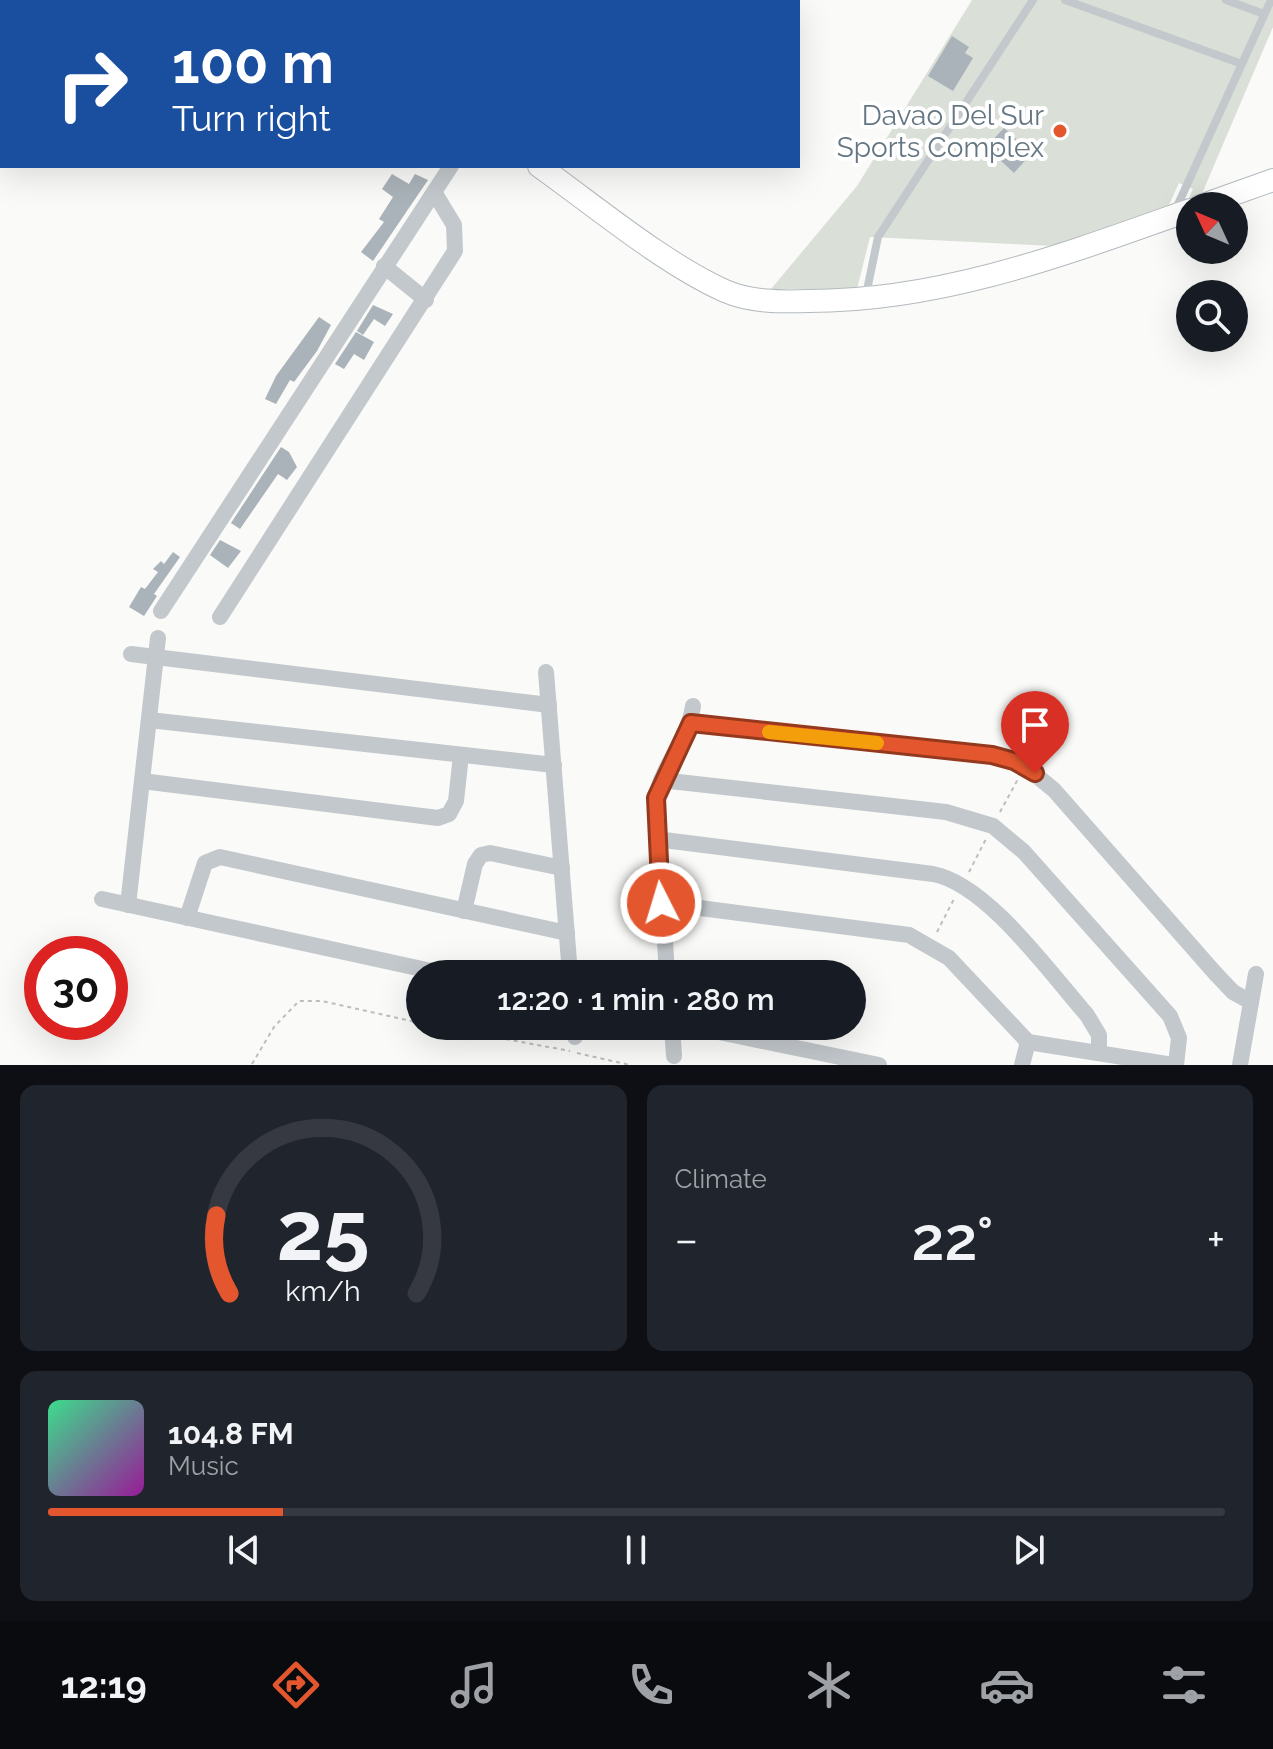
<!DOCTYPE html>
<html lang="en">
<head>
<meta charset="utf-8">
<style>
	body { margin:0; font-family:Raleway,sans-serif; background:#20242c; color:#f1f3f6; height:100vh; display:flex; flex-direction:column; font-size:30px; white-space:nowrap }
	* { box-sizing:border-box; margin:0 }
	p { font-size:26px; color:#9ea1a6 }
	.icon { flex:none; width:44px; height:44px; fill:none; stroke:currentColor; stroke-width:2; stroke-linecap:round; stroke-linejoin:round }
	.map { position:relative; height:1065px; overflow:hidden }
	.details { display:flex; flex-direction:column; gap:20px; padding:20px; background:#0d0f14; flex:1 }
	.details>* { flex:none }
	.hud { position:absolute; left:0px; top:0px; width:800px; height:168px; box-shadow:0 8px 32px #0002; background:#1a4fa0; color:#fff; overflow:hidden }
	.needle { width:52px; rotate:314deg }
	.controls { position:absolute; left:1176px; top:192px; display:grid; gap:16px }
	.controls a { display:grid; place-items:center; width:72px; height:72px; border-radius:50%; background:#171b24; box-shadow:0 8px 32px #0002; font-size:40px }
	.speed { position:absolute; left:24px; top:936px; display:flex; gap:16px; font-size:40px; font-weight:700; text-align:center }
	.speed>* { display:grid; place-content:center; width:104px; height:104px; border-radius:50%; background:#171b24; box-shadow:0 8px 32px #0002; line-height:1 }
	.speed .limit { border:12px solid #d22; background:#fff; color:#111 }
	.pin { position:absolute; display:grid; place-items:center; width:68px; height:68px; color:#fff; margin:-82px -34px; border-radius:50% 50% 50% 0; rotate:-45deg; box-shadow:0 0 8px #0007 }
	.pin .icon { rotate:45deg }
	.me { position:absolute; width:88px; margin:-44px; rotate:355deg; stroke-linejoin:round; filter:drop-shadow(0 0 6px #0008) }
	.turn { display:flex; align-items:center; gap:28px; height:168px; padding:0 40px; font-size:36px }
	.turn .icon { width:104px; height:104px; stroke-width:2.5 }
	.turn b { display:block; font-size:56px; line-height:68px }
	.big { font-size:60px; font-weight:600; line-height:1.1 }
	.details .widget { flex:1; display:flex; flex-direction:column; justify-content:center; gap:12px; min-width:0; padding:0 28px; border-radius:16px; background:#20242c }
	.details .dial { align-items:center; gap:0 }
	.dial svg { height:208px; overflow:visible; fill:none; stroke:#363941; stroke-width:7; stroke-linecap:round; text-anchor:middle }
	.dial text { fill:#f1f3f6; stroke:none }
	.song { display:flex; align-items:center; gap:24px }
	.cover { width:96px; height:96px; border-radius:12px; background:linear-gradient(135deg,hsl(150 70% 55%),hsl(300 70% 35%)) }
	.played { height:8px; border-radius:4px; background:linear-gradient(90deg,#e4572e 20%,#363941 20%) }
	.keys { display:flex; justify-content:space-around; direction:ltr }
	.heat { display:flex; justify-content:space-between; align-items:center; font-size:44px; direction:ltr }
	.details .tiles { flex:1; display:grid; gap:20px; grid-template-columns:1fr 1fr }
	.widget:last-child { grid-column:span 2 }
	.trip { position:absolute; left:406px; top:960px; width:460px; height:80px; border-radius:40px; background:#171b24; box-shadow:0 8px 32px #0002; font-weight:600; line-height:80px; text-align:center }
	.dock { display:flex; height:128px; justify-content:space-around; align-items:center; background:#090b0e; color:#9ea1a6 }
	.dock .icon { width:56px; height:56px }
	.dock .active { color:#e4572e }
	.dock b { font-size:36px; color:#f1f3f6 }
	.map>svg:first-child { display:block }
</style>
</head>
<body>
<div class="map">
<svg width="1273" height="1065" viewBox="0 0 1273 1065">
	<rect width="100%" height="100%" fill="#fafaf8"/>
	<path fill="#dadfd7" d="M972 0H1273V27L1201 196 1188 200 1193 189 1179 183 1168 207 1054 246 870 237 857 289H771L857 186Z"/>
	<g fill="#aab3b9">
		<path d="M952 36 969 47 965 53 973 58 953 91 928 76Z"/>
		<path d="M1004 128 1032 153 1014 173 986 147Z"/>
		<path d="M392 174 409 184 415 174 428 180 373 261 361 252 384 222 379 219 393 197 382 189Z"/>
		<path d="M373 305 393 314 385 326 374 319 363 335 357 331Z"/>
		<path d="M319 317 331 325 317 351 294 382 290 380 276 404 265 399 276 376Z"/>
		<path d="M356 332 374 342 364 360 354 354 344 369 335 364Z"/>
		<path d="M281 447 289 452 297 467 287 480 278 474 240 529 231 523Z"/>
		<path d="M220 540 241 551 228 568 210 555Z"/>
		<path d="M173 552 180 557 154 594 157 596 144 616 129 607 141 587 145 589 158 572 153 569 161 561 164 564Z"/>
	</g>
	<g fill="none" stroke-linecap="round" stroke-linejoin="round">
		<defs>
			<g id="secondary">
				<path d="M301 0 304 2"/>
				<path d="M539 166C595 206 663 263 725 291 750 302 781 302 809 301 942 301 1066 254 1190 210"/>
				<path d="M1200 206 1273 180"/>
			</g>
		</defs>
		<use href="#secondary" stroke="#b3babf" stroke-width="24"/>
		<g stroke="#bbbfc2" stroke-width="2" stroke-dasharray="4 4" stroke-linecap="butt">
			<path d="M1000 812 1018 779"/>
			<path d="M969 872 986 839"/>
			<path d="M937 932 954 899"/>
			<path d="M435 1026 570 1051"/>
			<path d="M577 1053 630 1065"/>
			<path d="M252 1064 274 1027 299 1001H322L420 1023"/>
		</g>
		<g stroke="#c3c8cc" stroke-width="8">
			<path d="M1065 0 1242 64"/>
			<path d="M1226 0 1264 14"/>
			<path d="M1175 211 1271 0"/>
			<path d="M866 295 878 237 1033 0"/>
		</g>
		<g stroke="#c3c8cc" stroke-width="16">
			<path d="M384 266 426 300"/>
			<path d="M161 611 451 166"/>
			<path d="M220 617 455 251 454 225 434 192"/>
			<path d="M131 654 549 705"/>
			<path d="M546 672 570 974"/>
			<path d="M149 720 554 765"/>
			<path d="M691 723 992 755 1025 766 1054 790 1215 973 1233 992 1251 1002"/>
			<path d="M661 780 946 812 993 826 1024 852 1170 1016 1179 1038 1176 1065"/>
			<path d="M142 781 438 818 449 814 456 801 461 755"/>
			<path d="M656 839 933 874C987 884 1050 973 1087 1015L1099 1035V1053"/>
			<path d="M102 899 445 974"/>
			<path d="M661 903 909 935 949 958 1028 1042 1173 1065"/>
			<path d="M128 905 158 638"/>
			<path d="M464 911 475 864 481 855 490 853 562 868"/>
			<path d="M187 918 205 863 220 857 567 933"/>
			<path d="M667 974 656 798C662 765 688 740 693 706"/>
			<path d="M574 1026 575 1037"/>
			<path d="M672 1026 674 1056"/>
			<path d="M690 1026 879 1065"/>
			<path d="M1022 1065 1028 1042"/>
			<path d="M1240 1065 1256 974"/>
		</g>
		<use href="#secondary" stroke="#fff" stroke-width="22"/>
	</g>
	<g fill="none" stroke-linecap="round" stroke-linejoin="round">
		<defs>
			<path id="route" d="M661 903 656 798 691 723 992 755 1014 761 1035 773"/>
		</defs>
		<use href="#route" stroke="#94391e" stroke-width="20"/>
		<use href="#route" stroke="#e4572e" stroke-width="14"/>
		<path stroke="#f59e0b" stroke-width="14" d="M769 732 877 743"/>
	</g>
	<circle fill="#e4572e" stroke="#fff" stroke-width="3" cx="1060" cy="131" r="8"/>
	<g text-anchor="middle" stroke-width="8" stroke-linejoin="round" paint-order="stroke">
		<g font-size="28" fill="#657683" stroke="#fff" text-anchor="end">
			<text x="1044" y="125">Davao Del Sur<tspan x="1044" dy="32">Sports Complex</tspan></text>
		</g>
	</g>
</svg>
<div class="controls">
<a><svg class="needle" viewBox="-14 -14 28 28"><path d="M0-13l5 13h-10z" fill="#e53935"/><path d="M0 13l5-13h-10z" fill="#9ea1a6"/></svg></a>
<a><svg class="icon" aria-label="search" viewBox="0 0 24 24"><circle cx="10" cy="10" r="6"/><path d="M15 15l6 6"/></svg></a>
</div>
<div class="speed"><div class="limit">30</div></div>
<div class="pin" style="left:1035px;top:773px;background:#d93025"><svg class="icon" aria-label="arrive" viewBox="0 0 24 24"><path d="M6 21V4h12l-3 4 3 4H6"/></svg></div>
<svg class="me" style="left:661px;top:903px" viewBox="-20 -20 40 40"><circle r="17" fill="#e4572e" stroke="#fff" stroke-width="3"/><path d="M0-11L8 9 0 5-8 9z" fill="#fff"/></svg>
<div class="trip">12:20 · 1 min · 280 m</div>
<div class="hud">
<div class="turn"><svg class="icon" aria-label="right" viewBox="0 0 24 24"><path d="M7 20v-9h11M14 6l5 5-5 5"/></svg><div><b>100 m</b>Turn right</div></div>
</div>
</div>
<section class="details">
<div class="tiles">
<div class="widget dial"><svg viewBox="0 0 100 80">
<path d="M14 69A42 42 0 1 1 86 69"/>
<path d="M14 69A42 42 0 0 1 9 39" stroke="#e4572e"/>
<text x="50" y="56" font-size="32" font-weight="700">25</text>
<text x="50" y="72" font-size="11">km/h</text>
</svg></div>
<div class="widget"><p>Climate</p>
<div class="heat"><a>−</a><b class="big">22°</b><a>+</a></div>
</div>
<div class="widget">
<div class="song"><i class="cover"></i><div><b>104.8 FM</b><p>Music</p></div></div>
<div class="played"></div>
<div class="keys"><svg class="icon" aria-label="previous" viewBox="0 0 24 24"><path d="M18 5L8 12l10 7zM5 5v14"/></svg><svg class="icon" aria-label="pause" viewBox="0 0 24 24"><path d="M8 5v14M16 5v14"/></svg><svg class="icon" aria-label="next" viewBox="0 0 24 24"><path d="M6 5l10 7-10 7zM19 5v14"/></svg></div>
</div>
</div>
</section>
<nav class="dock">
<b>12:19</b>
<svg class="icon active" aria-label="directions" viewBox="0 0 24 24"><path d="M12 3l9 9-9 9-9-9zM9 14v-3h6M13 9l2 2-2 2"/></svg>
<svg class="icon" aria-label="music" viewBox="0 0 24 24"><path d="M9 18V5l10-2v13"/><circle cx="6" cy="18" r="3"/><circle cx="16" cy="16" r="3"/></svg>
<svg class="icon" aria-label="phone" viewBox="0 0 24 24"><path d="M5 4h4l2 5-3 2q2 4 5 5l2-3 5 2v4C11 20 4 13 5 4z"/></svg>
<svg class="icon" aria-label="climate" viewBox="0 0 24 24"><path d="M12 3v18M4 7l16 10M4 17L20 7"/></svg>
<svg class="icon" aria-label="car" viewBox="0 0 24 24"><path d="M5 17H2v-5l4-1 3-4h7l3 4 3 1v5h-3M9 17h6M6 11h13"/><circle cx="7" cy="17" r="2"/><circle cx="17" cy="17" r="2"/></svg>
<svg class="icon" aria-label="filters" viewBox="0 0 24 24"><path d="M4 7h16M4 17h16"/><circle cx="9" cy="7" r="2"/><circle cx="15" cy="17" r="2"/></svg>
</nav>
</body>
</html>
